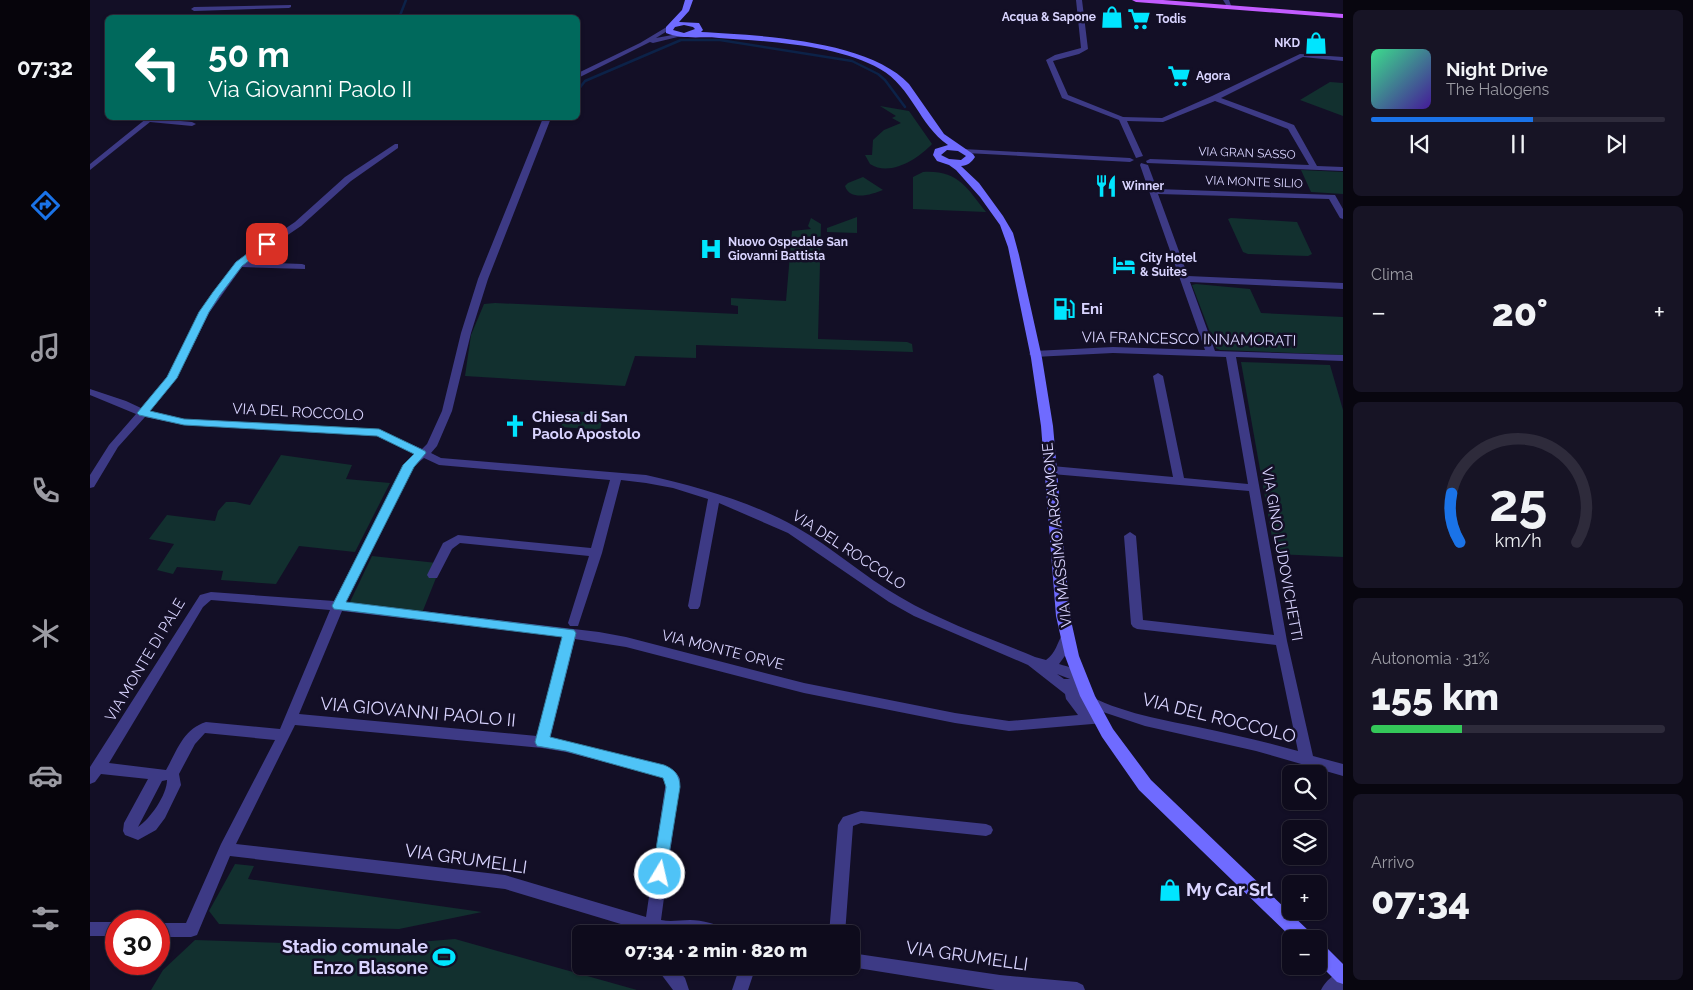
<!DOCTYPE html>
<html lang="it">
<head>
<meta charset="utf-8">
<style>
	body { margin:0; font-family:Raleway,sans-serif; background:#171425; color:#f1f3f6; height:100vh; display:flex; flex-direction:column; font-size:19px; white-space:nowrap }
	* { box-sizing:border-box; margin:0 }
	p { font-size:16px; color:#9b9ba3 }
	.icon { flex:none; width:28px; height:28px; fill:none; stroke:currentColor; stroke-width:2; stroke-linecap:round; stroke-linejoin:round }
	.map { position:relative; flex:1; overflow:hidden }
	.sheet { display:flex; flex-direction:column; gap:10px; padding:10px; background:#08060f; width:350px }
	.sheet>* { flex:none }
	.guide { position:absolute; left:15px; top:15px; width:475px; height:105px; border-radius:8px; box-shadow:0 1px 4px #0004,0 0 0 1px #2e2b3b; background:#00695c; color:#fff; overflow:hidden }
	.buttons { position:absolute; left:1192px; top:765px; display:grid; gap:10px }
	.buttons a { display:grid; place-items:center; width:45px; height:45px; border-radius:8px; background:#0e0b1c; box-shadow:0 1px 4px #0004,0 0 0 1px #2e2b3b; font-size:25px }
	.speed { position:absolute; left:15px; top:910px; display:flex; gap:10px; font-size:25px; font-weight:700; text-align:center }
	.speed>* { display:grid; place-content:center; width:65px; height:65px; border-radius:50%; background:#0e0b1c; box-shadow:0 1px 4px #0004,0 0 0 1px #2e2b3b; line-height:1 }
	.speed .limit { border:8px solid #d22; background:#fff; color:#111 }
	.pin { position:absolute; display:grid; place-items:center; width:42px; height:42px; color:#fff; margin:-21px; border-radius:10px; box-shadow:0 2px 8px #0006 }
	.me { position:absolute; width:55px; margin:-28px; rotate:9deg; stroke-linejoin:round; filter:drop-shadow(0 0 4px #0008) }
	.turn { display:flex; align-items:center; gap:18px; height:105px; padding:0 20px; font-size:22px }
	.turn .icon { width:65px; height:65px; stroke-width:2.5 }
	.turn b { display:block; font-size:35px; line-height:42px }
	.big { font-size:38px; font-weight:800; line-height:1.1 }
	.sheet .widget { flex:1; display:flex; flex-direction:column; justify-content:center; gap:8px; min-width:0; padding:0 18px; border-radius:8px; background:#171425 }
	.sheet .dial { align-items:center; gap:0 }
	.dial svg { height:130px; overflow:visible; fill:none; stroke:#2e2b3b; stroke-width:7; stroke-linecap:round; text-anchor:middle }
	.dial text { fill:#f1f3f6; stroke:none }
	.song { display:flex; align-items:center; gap:15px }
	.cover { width:60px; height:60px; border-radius:8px; background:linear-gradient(135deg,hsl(150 70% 55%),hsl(260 70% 35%)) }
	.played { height:5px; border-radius:2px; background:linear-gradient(90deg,#1a73e8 55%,#2e2b3b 55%) }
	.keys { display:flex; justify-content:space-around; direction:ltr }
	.heat { display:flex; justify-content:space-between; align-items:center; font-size:28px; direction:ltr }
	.charge { height:8px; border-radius:4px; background:linear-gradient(90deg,#34c759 31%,#2e2b3b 0) }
	.trip { position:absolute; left:482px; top:925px; width:288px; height:50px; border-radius:8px; background:#0e0b1c; box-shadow:0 1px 4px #0004,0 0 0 1px #2e2b3b; font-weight:800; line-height:50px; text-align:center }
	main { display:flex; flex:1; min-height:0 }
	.tabs { display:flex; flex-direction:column; width:90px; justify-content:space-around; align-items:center; background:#06040b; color:#9b9ba3 }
	.tabs .icon { width:35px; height:35px }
	.tabs .current { color:#1a73e8 }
	.tabs b { font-size:22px; color:#f1f3f6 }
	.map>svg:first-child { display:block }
</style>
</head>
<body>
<main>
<nav class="tabs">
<b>07:32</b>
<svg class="icon current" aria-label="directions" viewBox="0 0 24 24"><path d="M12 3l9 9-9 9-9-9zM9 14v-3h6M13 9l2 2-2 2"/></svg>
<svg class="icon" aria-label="music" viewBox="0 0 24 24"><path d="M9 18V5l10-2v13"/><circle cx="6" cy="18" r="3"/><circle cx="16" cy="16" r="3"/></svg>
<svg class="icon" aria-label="phone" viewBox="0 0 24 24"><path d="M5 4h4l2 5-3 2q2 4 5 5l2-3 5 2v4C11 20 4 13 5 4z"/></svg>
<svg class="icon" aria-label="climate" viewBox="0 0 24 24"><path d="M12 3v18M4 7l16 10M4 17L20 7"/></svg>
<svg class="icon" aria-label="car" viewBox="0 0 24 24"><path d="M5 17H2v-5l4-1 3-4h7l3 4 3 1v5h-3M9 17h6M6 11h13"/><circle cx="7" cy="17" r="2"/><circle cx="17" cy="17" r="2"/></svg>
<svg class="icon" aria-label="filters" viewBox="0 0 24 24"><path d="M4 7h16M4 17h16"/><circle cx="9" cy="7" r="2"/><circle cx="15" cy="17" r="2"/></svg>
</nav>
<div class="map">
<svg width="1253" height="990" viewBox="0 0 1253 990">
	<rect width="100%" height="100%" fill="#130f26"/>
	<g fill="#12302f">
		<path d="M1240 82 1253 83V116L1210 100Z"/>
		<path d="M790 106 819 111 842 144C828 159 800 177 780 164L775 155H782L783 140 794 130 811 123 802 118 806 116Z"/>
		<path d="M1211 170 1253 172V194L1221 192Z"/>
		<path d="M833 172C868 170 876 187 896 212L823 209V177Z"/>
		<path d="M773 177 793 190C783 194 760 202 755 186L758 183Z"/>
		<path d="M767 217V233L737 232V228Z"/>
		<path d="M721 218 731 224 728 339 817 342 822 344 823 352 606 345V358L545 356 535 386 375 376 381 335 394 304 405 303 648 314V306L641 305V298L696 301 702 231 721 229 718 226Z"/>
		<path d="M1141 218 1207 222 1222 254 1218 256 1158 254 1153 252 1138 219Z"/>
		<path d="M1106 284 1160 289 1171 313 1253 317V355L1130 350 1126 348 1102 285Z"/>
		<path d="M1151 362 1240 365 1253 410V557L1185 554Z"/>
		<path d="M476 411 514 413 510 430 471 427Z"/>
		<path d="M191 455 262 465 256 479 300 483 265 552 209 546 186 584 131 580 133 571 87 567 83 574 67 570 84 544 59 539 77 515 125 521 128 511 136 502H145L160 505Z"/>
		<path d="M282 556 347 563 346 578 332 613 259 604Z"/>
		<path d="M145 864 164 866 158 879 392 912 309 929 129 924 119 911Z"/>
		<path d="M365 939 547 990H61L73 970 105 940 281 946Z"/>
	</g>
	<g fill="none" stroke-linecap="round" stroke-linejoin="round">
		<g stroke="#0c2248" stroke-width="2.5">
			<path d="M309 18 316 0"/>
			<path d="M488 90 495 81 591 40H630L762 61 788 74 795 80 815 107"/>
		</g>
		<g fill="#3d3a85" fill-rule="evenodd">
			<path d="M986 0H992L998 49 989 54 963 61 978 95 1033 117 1072 118 1122 96 1210 54 1253 57V61L1213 57 1131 98 1204 125 1227 166 1253 167V171L1057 163 1056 161 1060 159 1219 165 1198 129 1125 101 1073 122 1037 121 1053 156 1046 158 1029 120 972 98 956 60 965 55 991 48Z"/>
			<path d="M1133 0H1139L1142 8H1138Z"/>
			<path d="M201 5V7L199 8 104 11 101 9 104 7Z"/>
			<path d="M580 25 583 27 582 28 566 38 593 33 596 35 563 43 560 42 488 78V73L550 43Z"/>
			<path d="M57 118 102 122 106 124 102 126 60 122 0 170V164Z"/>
			<path d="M453 118H461L398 279 381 333 362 411 347 446 341 453 351 458 556 475C605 486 662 502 706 527 742 547 774 577 810 597 852 622 900 638 945 657L956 660C966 653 967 643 973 633H981L983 636 977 653 969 664C979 667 992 670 998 679L987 688C1020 711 1069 719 1108 727 1142 734 1175 742 1208 751L1186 645 1047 629 1043 627 1041 624 1034 536 1040 532 1046 536 1053 620 1184 635 1159 491 962 474 956 470 962 466 1083 477 1063 376 1068 373 1073 376 1094 478 1158 484 1136 357 1023 353 944 357 939 354 944 351 1023 347 1115 350 1059 191 1050 165 1051 163 1058 165 1067 189 1245 195 1253 209V219L1250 218 1239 199 1068 194 1098 276 1253 283V289L1100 282 1125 351 1253 355V361L1146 357 1197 641 1223 756 1253 764V776L1166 751 1055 726 998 707 1002 714 1014 715 1016 719 1014 723 919 731 865 723 714 693 536 647 485 639 460 738 574 765C581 768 587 772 590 779L571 920C581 922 590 920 600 920 612 920 628 925 640 929L642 934H555L554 931 415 889 140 856 107 935 101 937H69V923H96L131 844 185 740 115 733 105 744 89 774 91 785 75 818 66 830 48 840 35 835 33 831 34 823 58 779 11 774 5 782 0 784V767L110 595 121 592 244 601 314 465 325 454 287 436 94 425 55 417 28 447 4 487 0 488V475L19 445 46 414 0 395V389L36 401 51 408 77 377 109 313 146 262 205 222 255 177 305 144H308V148L261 181 211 226 158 262 212 264 215 265V269L152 267 119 313 87 378 60 411 94 419 289 430 332 449 337 444 352 411 371 333 388 279ZM334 458 349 465 520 480 501 548 368 535 353 543 337 575 339 578H347L362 549 370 543 499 556 478 623 480 626H488L512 553 531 480 556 483 583 488 618 499 598 606 600 609H608L610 606 629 503 698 533 799 602 824 616 938 665 975 694 976 699 988 715 919 721 865 713 714 683 536 637 509 632 256 602 323 467ZM121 600 240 610 190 729 116 722C93 729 87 751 76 770L19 763 113 607ZM252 611 473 637 447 736 209 714ZM967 674 980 679H974ZM205 725 452 748 476 752 570 776 576 781 556 917 415 875 146 844ZM77 780C77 795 60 819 48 827L72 781Z"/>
			<path d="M873 149 1040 158 1044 160 1040 162 876 153 872 151Z"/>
			<path d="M771 811 896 824 901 826 903 830 901 834 896 836 771 823 763 826 755 934H739L748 825 753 817Z"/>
			<rect x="0" y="922" width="26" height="14"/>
			<path d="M761 953 910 975 987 982 993 985 995 990H905L761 967 758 966H761Z"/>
			<path d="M565 966H584L595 978 599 990H583Z"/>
			<path d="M650 966H666L658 990H642Z"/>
		</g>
		<path fill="#3d3a85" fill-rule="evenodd" d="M1253 970V990H1231C1235 981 1244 974 1253 970Z"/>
		<g fill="#6f6bff" fill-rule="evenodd">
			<path d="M595 0H603L599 11 589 22 609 23 613 30 611 32C667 35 779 40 819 84L854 134 883 154 885 157C882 162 877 166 871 166L889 183 913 216 923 233 929 255 952 358 963 426 980 616 989 656 1005 696 1023 729 1061 780 1221 933 1224 939H1203L1049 790 1012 737 990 696 975 656 966 616 951 426 941 358 918 247 910 225 890 197 866 170 859 165 847 161 843 155 845 149 858 145C829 125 822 87 790 69 749 45 676 41 629 38 612 36 592 40 576 33V27L592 10ZM594 25 603 27 605 29 594 33 583 30 585 27ZM857 150 868 151 876 156 871 160 859 159 851 155Z"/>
			<path d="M1229 944 1235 946 1253 964V984L1247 982 1229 964Z"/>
		</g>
		<path fill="#c25bff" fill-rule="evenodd" d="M1042 0H1073L1253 14V18L1046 2Z"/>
	</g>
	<path fill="#4fc3f7" stroke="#337fa1" d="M173 242H177L181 244 152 266 130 295 119 312 87 378 60 411 94 419 289 429 335 451 336 453 324 467 256 602 484 630 486 633 460 737 574 765C584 769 590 775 590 787L575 879 570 881 564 879 562 874 576 787 573 778 476 751 447 746 445 742 472 637 244 609 242 606 313 465 324 454 287 436 94 425 49 415 47 413 77 377 109 312 123 292 146 262Z"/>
	<defs>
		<symbol id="shop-bare" viewBox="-9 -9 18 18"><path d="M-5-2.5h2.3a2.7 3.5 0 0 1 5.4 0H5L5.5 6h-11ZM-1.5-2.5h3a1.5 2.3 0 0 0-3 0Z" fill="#00e5ff" stroke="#130f26" stroke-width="2.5" paint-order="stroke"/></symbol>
		<symbol id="supermarket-bare" viewBox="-9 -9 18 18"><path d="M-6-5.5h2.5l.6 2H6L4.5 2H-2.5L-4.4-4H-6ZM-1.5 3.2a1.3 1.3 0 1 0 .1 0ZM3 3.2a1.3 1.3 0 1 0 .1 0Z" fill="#00e5ff" stroke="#130f26" stroke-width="2.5" paint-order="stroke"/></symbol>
		<symbol id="restaurant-bare" viewBox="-9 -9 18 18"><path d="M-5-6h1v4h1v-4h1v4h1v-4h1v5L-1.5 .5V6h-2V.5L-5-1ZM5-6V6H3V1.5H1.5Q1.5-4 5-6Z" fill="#00e5ff" stroke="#130f26" stroke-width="2.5" paint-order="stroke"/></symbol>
		<symbol id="hospital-bare" viewBox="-9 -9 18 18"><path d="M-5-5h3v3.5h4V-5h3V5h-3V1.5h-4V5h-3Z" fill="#00e5ff" stroke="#130f26" stroke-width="2.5" paint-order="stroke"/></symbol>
		<symbol id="hotel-bare" viewBox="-9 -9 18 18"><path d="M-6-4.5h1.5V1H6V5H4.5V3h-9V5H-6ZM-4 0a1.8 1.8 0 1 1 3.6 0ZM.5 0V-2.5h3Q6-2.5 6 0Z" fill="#00e5ff" stroke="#130f26" stroke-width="2.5" paint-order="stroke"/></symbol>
		<symbol id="fuel-bare" viewBox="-9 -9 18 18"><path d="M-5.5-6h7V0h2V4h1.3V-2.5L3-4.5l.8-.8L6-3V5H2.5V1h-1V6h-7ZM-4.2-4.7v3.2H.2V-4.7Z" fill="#00e5ff" stroke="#130f26" stroke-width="2.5" paint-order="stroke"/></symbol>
		<symbol id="church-bare" viewBox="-9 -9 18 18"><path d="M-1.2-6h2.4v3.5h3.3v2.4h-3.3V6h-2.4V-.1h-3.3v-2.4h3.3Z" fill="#00e5ff" stroke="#130f26" stroke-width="2.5" paint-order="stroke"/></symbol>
		<symbol id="stadium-bare" viewBox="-9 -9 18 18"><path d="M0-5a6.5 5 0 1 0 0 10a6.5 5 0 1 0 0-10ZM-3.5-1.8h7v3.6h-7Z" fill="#00e5ff" stroke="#130f26" stroke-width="2.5" paint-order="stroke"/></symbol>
	</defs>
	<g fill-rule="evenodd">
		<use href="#shop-bare" x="1006" y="1" width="32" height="32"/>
		<use href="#supermarket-bare" x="1033" y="3" width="32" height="32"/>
		<use href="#shop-bare" x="1210" y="27" width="32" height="32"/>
		<use href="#supermarket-bare" x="1073" y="60" width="32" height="32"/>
		<use href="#restaurant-bare" x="1000" y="170" width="32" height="32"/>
		<use href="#hospital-bare" x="605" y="233" width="32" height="32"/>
		<use href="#hotel-bare" x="1018" y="249" width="32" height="32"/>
		<use href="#fuel-bare" x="958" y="293" width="32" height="32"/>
		<use href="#church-bare" x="409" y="410" width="32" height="32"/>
		<use href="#shop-bare" x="1064" y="874" width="32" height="32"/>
		<use href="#stadium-bare" x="338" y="941" width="32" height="32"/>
	</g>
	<g text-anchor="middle" stroke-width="5" stroke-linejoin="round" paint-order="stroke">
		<g font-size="12" font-weight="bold" fill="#d9d4ff" stroke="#130f26" text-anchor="start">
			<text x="1006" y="21" text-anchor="end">Acqua &amp; Sapone</text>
			<text x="1066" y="23">Todis</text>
			<text x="1210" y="47" text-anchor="end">NKD</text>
			<text x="1106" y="80">Agora</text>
			<text x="1032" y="190">Winner</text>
			<text x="638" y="246">Nuovo Ospedale San<tspan x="638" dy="14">Giovanni Battista</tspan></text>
			<text x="1050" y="262">City Hotel<tspan x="1050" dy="14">&amp; Suites</tspan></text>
		</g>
		<g font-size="12" fill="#d9d4ff" stroke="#130f26">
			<text transform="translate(1157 153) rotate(2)" y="4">VIA GRAN SASSO</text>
			<text transform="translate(1164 182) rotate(2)" y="4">VIA MONTE SILIO</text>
		</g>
		<g font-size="15" font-weight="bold" fill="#d9d4ff" stroke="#130f26" text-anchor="start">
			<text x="991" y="314">Eni</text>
			<text x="442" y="422">Chiesa di San<tspan x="442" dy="17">Paolo Apostolo</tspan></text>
		</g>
		<g font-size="15" fill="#d9d4ff" stroke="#130f26">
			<text transform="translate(1099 339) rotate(1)" y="5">VIA FRANCESCO INNAMORATI</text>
			<text transform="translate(208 412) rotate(3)" y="5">VIA DEL ROCCOLO</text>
			<text transform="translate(967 535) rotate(-96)" y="5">VIA MASSIMO ARCAMONE</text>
			<text transform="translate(759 550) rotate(33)" y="5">VIA DEL ROCCOLO</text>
			<text transform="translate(1192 554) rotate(80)" y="5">VIA GINO LUDOVICHETTI</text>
			<text transform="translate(633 650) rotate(14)" y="5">VIA MONTE ORVE</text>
			<text transform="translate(55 660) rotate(-59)" y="5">VIA MONTE DI PALE</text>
		</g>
		<g font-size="18" fill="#d9d4ff" stroke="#130f26">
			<text transform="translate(328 712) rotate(5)" y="6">VIA GIOVANNI PAOLO II</text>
			<text transform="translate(1129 718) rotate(14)" y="6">VIA DEL ROCCOLO</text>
			<text transform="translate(376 859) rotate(8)" y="6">VIA GRUMELLI</text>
			<text transform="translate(877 956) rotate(8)" y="6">VIA GRUMELLI</text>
		</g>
		<g font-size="18" font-weight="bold" fill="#d9d4ff" stroke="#130f26" text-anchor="start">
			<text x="1096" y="896">My Car Srl</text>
			<text x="338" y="953" text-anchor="end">Stadio comunale<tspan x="338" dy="21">Enzo Blasone</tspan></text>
		</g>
	</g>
</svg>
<div class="buttons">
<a><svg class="icon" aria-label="search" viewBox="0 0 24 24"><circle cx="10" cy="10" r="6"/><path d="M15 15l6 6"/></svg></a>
<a><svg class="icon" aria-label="layers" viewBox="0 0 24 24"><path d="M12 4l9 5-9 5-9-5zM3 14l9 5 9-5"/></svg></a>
<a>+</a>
<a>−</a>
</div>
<div class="speed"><div class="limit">30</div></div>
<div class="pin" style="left:177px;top:244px;background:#d93025"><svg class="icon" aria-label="arrive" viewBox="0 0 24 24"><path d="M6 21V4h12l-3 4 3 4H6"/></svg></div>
<svg class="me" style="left:570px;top:874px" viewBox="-20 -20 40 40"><circle r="17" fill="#4fc3f7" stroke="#fff" stroke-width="3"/><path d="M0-11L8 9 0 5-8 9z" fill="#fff"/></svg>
<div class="trip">07:34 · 2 min · 820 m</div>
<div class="guide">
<div class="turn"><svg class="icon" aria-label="left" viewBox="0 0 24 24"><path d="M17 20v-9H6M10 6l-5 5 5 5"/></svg><div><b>50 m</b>Via Giovanni Paolo II</div></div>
</div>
</div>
<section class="sheet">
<div class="widget">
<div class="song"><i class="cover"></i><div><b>Night Drive</b><p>The Halogens</p></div></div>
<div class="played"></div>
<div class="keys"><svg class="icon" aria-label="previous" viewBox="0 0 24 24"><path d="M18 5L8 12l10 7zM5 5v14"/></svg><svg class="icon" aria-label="pause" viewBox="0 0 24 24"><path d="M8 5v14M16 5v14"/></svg><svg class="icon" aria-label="next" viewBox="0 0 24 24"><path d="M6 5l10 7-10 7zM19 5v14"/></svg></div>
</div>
<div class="widget"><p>Clima</p>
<div class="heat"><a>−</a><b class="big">20°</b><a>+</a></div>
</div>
<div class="widget dial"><svg viewBox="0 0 100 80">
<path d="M14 69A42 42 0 1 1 86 69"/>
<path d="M14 69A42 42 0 0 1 9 39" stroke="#1a73e8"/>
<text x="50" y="56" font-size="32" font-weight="700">25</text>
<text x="50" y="72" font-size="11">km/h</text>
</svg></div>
<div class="widget"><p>Autonomia · 31%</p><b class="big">155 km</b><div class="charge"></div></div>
<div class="widget"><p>Arrivo</p><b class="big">07:34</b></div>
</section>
</main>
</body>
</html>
